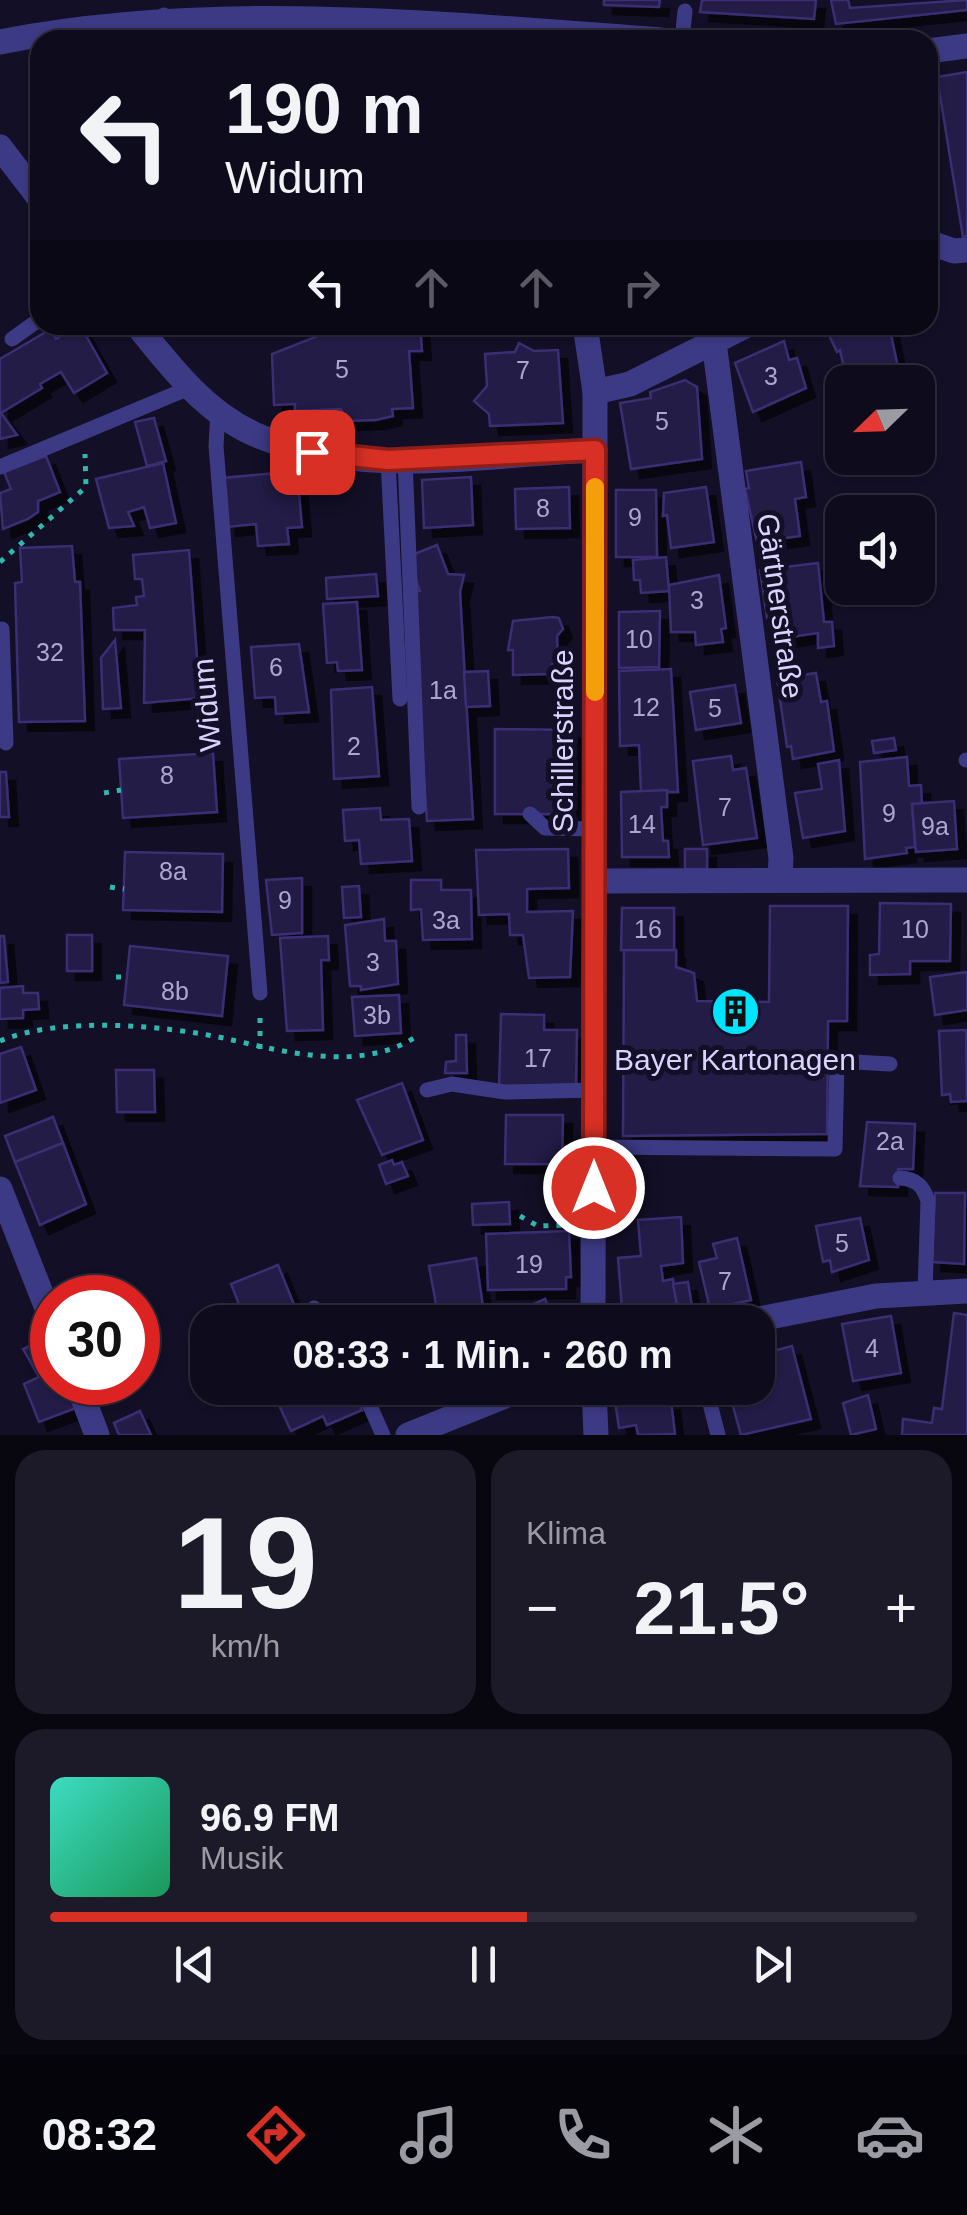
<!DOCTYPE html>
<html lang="de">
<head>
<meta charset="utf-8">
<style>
	body { margin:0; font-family:Arial,sans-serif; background:#1c1929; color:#f1f3f6; height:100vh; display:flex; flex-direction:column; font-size:38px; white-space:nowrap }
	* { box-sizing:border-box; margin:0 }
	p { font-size:32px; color:#9b9ba3 }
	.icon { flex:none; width:55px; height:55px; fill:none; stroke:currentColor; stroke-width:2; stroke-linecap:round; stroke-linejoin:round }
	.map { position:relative; height:1435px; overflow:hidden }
	.panel { display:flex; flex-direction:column; gap:15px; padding:15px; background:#08060f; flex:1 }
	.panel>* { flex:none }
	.banner { position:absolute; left:30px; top:30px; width:908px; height:305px; border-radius:30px; box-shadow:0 2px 8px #0004,0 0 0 2px #2e2b3b; background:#0e0b1c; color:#f1f3f6; overflow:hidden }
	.needle { width:65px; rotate:247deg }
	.controls { position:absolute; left:825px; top:365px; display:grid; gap:20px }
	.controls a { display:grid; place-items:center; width:110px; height:110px; border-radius:20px; background:#0e0b1c; box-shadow:0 2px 8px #0004,0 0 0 2px #2e2b3b; font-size:50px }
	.speed { position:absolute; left:30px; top:1275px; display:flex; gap:20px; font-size:50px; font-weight:700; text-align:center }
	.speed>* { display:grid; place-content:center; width:130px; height:130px; border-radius:50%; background:#0e0b1c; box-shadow:0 2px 8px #0004,0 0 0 2px #2e2b3b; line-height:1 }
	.speed .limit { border:15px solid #d22; background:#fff; color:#111 }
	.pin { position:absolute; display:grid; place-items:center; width:85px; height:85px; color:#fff; margin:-42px; border-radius:20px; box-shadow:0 5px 15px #0006 }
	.me { position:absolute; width:110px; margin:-55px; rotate:0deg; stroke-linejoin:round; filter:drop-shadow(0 0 8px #0008) }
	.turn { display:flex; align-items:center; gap:35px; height:210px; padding:0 30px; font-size:45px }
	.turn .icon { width:130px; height:130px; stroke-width:2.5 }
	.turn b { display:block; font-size:70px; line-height:85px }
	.lanes { display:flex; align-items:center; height:95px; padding:0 30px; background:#0003; justify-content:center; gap:50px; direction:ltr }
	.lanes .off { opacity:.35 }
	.big { font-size:75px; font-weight:800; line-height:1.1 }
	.panel .widget { flex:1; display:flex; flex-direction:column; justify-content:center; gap:15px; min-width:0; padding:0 35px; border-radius:30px; background:#1c1929 }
	.panel .dial { align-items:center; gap:0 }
	.dial b { font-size:130px; line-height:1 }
	.song { display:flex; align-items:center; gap:30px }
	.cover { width:120px; height:120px; border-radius:15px; background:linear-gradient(135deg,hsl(170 70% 55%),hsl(150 70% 35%)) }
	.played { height:10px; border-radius:5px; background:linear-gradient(90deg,#d93025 55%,#2e2b3b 55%) }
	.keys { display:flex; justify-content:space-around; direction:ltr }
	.heat { display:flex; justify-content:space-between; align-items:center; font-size:55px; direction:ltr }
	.panel .tiles { flex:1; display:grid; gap:15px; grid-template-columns:1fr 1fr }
	.widget:last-child { grid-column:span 2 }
	.trip { position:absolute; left:190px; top:1305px; width:585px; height:100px; border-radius:30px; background:#0e0b1c; box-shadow:0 2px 8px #0004,0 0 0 2px #2e2b3b; font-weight:800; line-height:100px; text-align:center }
	.tabs { display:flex; height:160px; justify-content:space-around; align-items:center; background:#06040b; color:#9b9ba3 }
	.tabs .icon { width:70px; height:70px }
	.tabs .selected { color:#d93025 }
	.tabs b { font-size:45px; color:#f1f3f6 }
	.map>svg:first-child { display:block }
</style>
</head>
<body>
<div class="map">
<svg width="967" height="1435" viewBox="0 0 967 1435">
	<defs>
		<filter id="shadow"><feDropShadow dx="9" dy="9" stdDeviation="0" flood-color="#0009"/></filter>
	</defs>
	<rect width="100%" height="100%" fill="#130f26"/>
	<g fill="#241b47" stroke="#3b2d73" stroke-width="2.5" filter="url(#shadow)">
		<path d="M604 0H660L659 7 604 5Z"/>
		<path d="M702 0H816L814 19 700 12Z"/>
		<path d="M831 0H848L850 8 967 0V10L836 24Z"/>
		<path d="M967 72V236L963 237 937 77Z"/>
		<path d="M80 325 107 373 74 393 61 372 40 384 42 388 1 413 17 435 0 439V359L51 329 56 339Z"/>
		<path d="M371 325H420L422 351H409L413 408 392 409 393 416 376 420 346 421 341 409 295 411V404L274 405 272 354 338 328Z"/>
		<path d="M824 325H889L901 382H847L840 350 837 352Z"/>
		<path d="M784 341 789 360 797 358 806 388 753 412 735 363Z"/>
		<path d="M519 343 534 351 558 350 563 423 490 426 489 414 474 401 487 386 485 354 515 352Z"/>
		<path d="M685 380 697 387 702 459 631 469 620 403 651 398 650 392Z"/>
		<path d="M154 418 166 461 147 466 135 422Z"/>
		<path d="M46 456 60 492 38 501V512L28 519 3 529 0 493 11 489 4 472Z"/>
		<path d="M801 462 806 497 795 499 800 536 757 542 745 489 749 488 746 471Z"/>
		<path d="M163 463 176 523 150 528 144 507 128 512 134 526 109 528 96 479Z"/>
		<path d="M297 471 302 527 287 528 289 544 258 546 256 524 227 527 223 478Z"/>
		<path d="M471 477 473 525 424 528 422 480Z"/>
		<path d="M569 487 570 528 516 529 515 489Z"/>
		<path d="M706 487 714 542 671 548 667 515 663 516 664 493Z"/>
		<path d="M616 490H656L657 557H616Z"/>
		<path d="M437 545 448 574 464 575 460 592 473 819 427 821 411 592 420 591 407 557Z"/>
		<path d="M72 546 75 582H80L85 721 19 722 15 583 22 582 20 548Z"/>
		<path d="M189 550 200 698 144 703 145 630H114L113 608 137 605 136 597 144 596 142 579H135L133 555Z"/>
		<path d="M666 557 669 591 641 593 640 580H634L633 560Z"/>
		<path d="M818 563 824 622H832L834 646 818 648V633L783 638 780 616 767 618 760 570Z"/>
		<path d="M376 574 378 596 327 599 326 578Z"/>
		<path d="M719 575 726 628 721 629 723 642 696 645 695 632H671L669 585Z"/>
		<path d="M357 602 362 670 338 671 337 662 327 663 323 604Z"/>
		<path d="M660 611 659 667 619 668V612Z"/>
		<path d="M553 617 559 618 563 629 557 636 558 663 552 664V674L513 675V650H508L513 621Z"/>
		<path d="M115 640 121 708 103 709 101 658Z"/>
		<path d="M299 644 309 712 276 714 275 697 255 698 251 647Z"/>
		<path d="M671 669 678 792H641L639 745 620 746 619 671Z"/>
		<path d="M488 671 490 706 466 707 464 672Z"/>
		<path d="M816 673 821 702 827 701 834 751 793 759 791 746 787 747 777 679Z"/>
		<path d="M735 685 741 723 696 730 690 692Z"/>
		<path d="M372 687 379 776 334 779 331 690Z"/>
		<path d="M495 729 575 730 574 814H495Z"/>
		<path d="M894 738 896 750 874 753 872 741Z"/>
		<path d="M213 753 217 812 123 818 119 759Z"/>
		<path d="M731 756 733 770 746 768 757 838 703 845 693 761Z"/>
		<path d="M907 757 909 786 921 785 922 804H912L915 847 906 848 907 853 865 859 860 762Z"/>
		<path d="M839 760 845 831 803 838 795 793 822 789 818 764Z"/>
		<path d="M0 772H6L9 817H0Z"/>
		<path d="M667 790V807H661L663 841H668L669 857H622L621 792Z"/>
		<path d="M954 801 957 849 916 852 912 804Z"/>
		<path d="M380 808 381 820 409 819 412 861 361 864 359 840 345 841 343 810Z"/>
		<path d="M568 849 569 888 527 889V912L573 911 570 977 529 978 523 935H510L509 914 479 915 476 850Z"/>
		<rect x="685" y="849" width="22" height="20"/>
		<path d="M125 852 223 854 222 912 123 910Z"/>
		<path d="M302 878V933L272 935 266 880Z"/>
		<path d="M411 880H441V890H471L472 939 423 940 421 909 411 910Z"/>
		<path d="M359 886 361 917 344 918 342 887Z"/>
		<path d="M880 903 951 904 950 961H910V974L870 975V955L879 954Z"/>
		<path d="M770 906H848L847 1021H828L827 1134 623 1136 624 950H676V967L694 973 697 1001 769 1002Z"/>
		<path d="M622 908H674V950H621Z"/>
		<path d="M384 919 385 941H396L398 984 361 990V986H350L345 925Z"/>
		<rect x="67" y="935" width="25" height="36"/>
		<path d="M0 936H4L8 982 0 983Z"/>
		<path d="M328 936 329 960H321L323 1030 287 1031 280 938Z"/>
		<path d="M130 946 228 956 222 1016 124 1005Z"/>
		<path d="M967 972V1010L935 1015 930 977Z"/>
		<path d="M23 986V993H38L39 1009 23 1010V1018L0 1019V988Z"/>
		<path d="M399 995 401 1033 355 1036 352 997Z"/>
		<path d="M501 1014 544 1015V1030H577L576 1086 499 1088Z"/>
		<path d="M966 1030 967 1101 951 1102 950 1094 942 1095 939 1031Z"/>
		<path d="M456 1035H466L467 1073H445L446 1062 456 1061Z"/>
		<path d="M21 1047 36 1090 0 1103V1054Z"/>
		<path d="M116 1070H154L155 1112H117Z"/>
		<path d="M402 1083 423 1140 382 1155 357 1100Z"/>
		<path d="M506 1115H563L562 1164H505Z"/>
		<path d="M53 1117 63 1143 15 1162 5 1136Z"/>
		<path d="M867 1122 915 1124 913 1169H898V1187L860 1186Z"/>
		<path d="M63 1143 86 1204 40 1225 15 1162Z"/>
		<path d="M392 1160 394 1165 402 1162 408 1176 386 1184 379 1165Z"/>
		<path d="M935 1193H965L964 1264 932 1262Z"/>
		<path d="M509 1202 510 1224 473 1225 472 1204Z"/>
		<path d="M681 1217 683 1263 661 1266 663 1281 673 1279 678 1313 623 1321 618 1258 641 1256 638 1220Z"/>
		<path d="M860 1218 869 1260 832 1272 830 1260 823 1262 816 1226Z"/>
		<path d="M569 1231 571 1277H566V1289L488 1290 486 1234Z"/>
		<path d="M737 1238 751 1300 710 1309 699 1262 717 1258 713 1244Z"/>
		<path d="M476 1258 483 1307 438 1315 429 1266Z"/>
		<path d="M278 1265 301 1322H246L231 1284Z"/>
		<path d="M688 1282 692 1307 678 1310 673 1284Z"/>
		<path d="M545 1299 555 1322H482L515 1309 516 1312Z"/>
		<path d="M954 1313 967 1315V1435H902L903 1419 932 1423 934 1408 942 1409Z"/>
		<path d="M891 1316 901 1373 853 1381 842 1324Z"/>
		<path d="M41 1341 52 1382H65L76 1408 39 1422 24 1384 39 1377 23 1349Z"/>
		<path d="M792 1346 811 1419 741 1435 728 1388H758V1355Z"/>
		<path d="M271 1388H351L362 1410 327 1425 323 1416 291 1431Z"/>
		<path d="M613 1388H654L657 1403 671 1401 675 1434 638 1435 636 1425 619 1428Z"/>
		<path d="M868 1395 876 1429 851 1435 843 1403Z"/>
		<path d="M140 1411 151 1435H119L114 1423Z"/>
	</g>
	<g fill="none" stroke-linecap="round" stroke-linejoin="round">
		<g stroke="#2fb8b0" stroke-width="5" stroke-dasharray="5 8" stroke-linecap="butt">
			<path d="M0 562 86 487 85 454"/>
			<path d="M104 793 121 790"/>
			<path d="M110 887 124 889"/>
			<path d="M116 977H126"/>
			<path d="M0 1041C60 1016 164 1025 228 1039 289 1053 365 1073 420 1034"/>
			<path d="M260 1049V1012"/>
			<path d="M520 1216 538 1226 569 1225"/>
			<path d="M650 1317 651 1322"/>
		</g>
		<g stroke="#3d3a85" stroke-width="15">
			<path d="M164 15 171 40"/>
			<path d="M682 40 685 11"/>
			<path d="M12 339 40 319"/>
			<path d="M218 411 216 446 260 993"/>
			<path d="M405 459 419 807"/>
			<path d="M388 460 400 699"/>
			<path d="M0 467 189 388"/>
			<path d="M2 629 6 743"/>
			<path d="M966 760H967"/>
			<path d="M530 814 545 828 595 829"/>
			<path d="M427 1090 452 1084 505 1092 595 1090"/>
			<path d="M594 1147 835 1149 837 1061 890 1064"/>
			<path d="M900 1178C917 1179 923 1186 928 1201L925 1292"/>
			<path d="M314 1308 324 1322"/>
			<path d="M362 1388 383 1435"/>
			<path d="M706 1388 718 1435"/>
		</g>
		<g stroke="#3d3a85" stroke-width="25">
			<path d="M0 42C214 0 443 24 661 40"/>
			<path d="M928 51 967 46"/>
			<path d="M0 147 40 199"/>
			<path d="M928 242 954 251 967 250"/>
			<path d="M137 325C170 366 204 411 254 434 358 480 485 454 595 450"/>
			<path d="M585 325 595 392V450L593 1322"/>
			<path d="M714 342 781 858 780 879"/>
			<path d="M595 392 630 384 747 325"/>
			<path d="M595 881 967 880"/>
			<path d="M0 1189 52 1321"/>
			<path d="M744 1322 876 1296 967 1291"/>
			<path d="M77 1382 97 1435"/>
			<path d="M594 1388 596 1435"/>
			<path d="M408 1435 525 1388"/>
		</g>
	</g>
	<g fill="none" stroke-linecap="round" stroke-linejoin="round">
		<defs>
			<path id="route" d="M312 452 388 460 595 450 594 1188"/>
		</defs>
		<use href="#route" stroke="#8d1f18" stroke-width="25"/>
		<use href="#route" stroke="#d93025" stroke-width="18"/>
		<path stroke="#f59e0b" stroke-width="18" d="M595 487V692"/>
	</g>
	<defs>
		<symbol id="building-disc" viewBox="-11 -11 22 22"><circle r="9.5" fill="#00e5ff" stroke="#130f26"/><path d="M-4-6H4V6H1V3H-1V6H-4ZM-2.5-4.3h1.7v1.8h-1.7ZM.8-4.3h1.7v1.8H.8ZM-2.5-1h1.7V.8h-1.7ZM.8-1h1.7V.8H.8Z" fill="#111"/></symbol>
	</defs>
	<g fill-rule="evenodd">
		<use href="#building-disc" x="708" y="984" width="55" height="55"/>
	</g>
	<g text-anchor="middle" stroke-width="10" stroke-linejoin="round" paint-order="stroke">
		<g font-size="25" fill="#aca6d1">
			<text x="342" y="378">5</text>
			<text x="523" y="379">7</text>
			<text x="771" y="385">3</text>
			<text x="662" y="430">5</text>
			<text x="543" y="517">8</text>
			<text x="635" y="526">9</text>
			<text x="697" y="609">3</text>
			<text x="639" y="648">10</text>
			<text x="50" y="661">32</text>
			<text x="276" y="676">6</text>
			<text x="443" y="699">1a</text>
			<text x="646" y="716">12</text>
			<text x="715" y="717">5</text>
			<text x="354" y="755">2</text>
			<text x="167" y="784">8</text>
			<text x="725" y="816">7</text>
			<text x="889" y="822">9</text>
			<text x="642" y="833">14</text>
			<text x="935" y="835">9a</text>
			<text x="173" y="880">8a</text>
			<text x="285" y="909">9</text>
			<text x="446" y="929">3a</text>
			<text x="648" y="938">16</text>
			<text x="915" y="938">10</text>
			<text x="373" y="971">3</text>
			<text x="175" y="1000">8b</text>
			<text x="377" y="1024">3b</text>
			<text x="538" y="1067">17</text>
			<text x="890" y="1150">2a</text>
			<text x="842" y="1252">5</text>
			<text x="529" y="1273">19</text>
			<text x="725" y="1290">7</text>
			<text x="872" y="1357">4</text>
		</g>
		<g font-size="30" fill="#d9d4ff" stroke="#130f26">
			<text transform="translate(780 606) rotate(82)" y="10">Gärtnerstraße</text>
			<text transform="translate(207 705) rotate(-95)" y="10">Widum</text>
			<text transform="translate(563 741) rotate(-90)" y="10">Schillerstraße</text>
		</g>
		<g font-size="30" fill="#d9d4ff" stroke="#130f26">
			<text x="735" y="1070">Bayer Kartonagen</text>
		</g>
	</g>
</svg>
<div class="controls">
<a><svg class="needle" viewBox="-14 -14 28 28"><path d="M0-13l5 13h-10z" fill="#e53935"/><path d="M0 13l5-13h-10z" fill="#9b9ba3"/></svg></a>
<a><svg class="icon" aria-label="sound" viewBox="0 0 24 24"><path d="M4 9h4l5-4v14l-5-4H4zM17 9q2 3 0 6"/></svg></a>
</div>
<div class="speed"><div class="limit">30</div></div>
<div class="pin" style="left:312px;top:452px;background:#d93025"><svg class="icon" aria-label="arrive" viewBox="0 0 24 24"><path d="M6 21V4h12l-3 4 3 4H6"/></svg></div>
<svg class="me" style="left:594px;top:1188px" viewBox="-20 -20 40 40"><circle r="17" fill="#d93025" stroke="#fff" stroke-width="3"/><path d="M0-11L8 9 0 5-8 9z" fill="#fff"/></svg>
<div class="trip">08:33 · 1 Min. · 260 m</div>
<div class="banner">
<div class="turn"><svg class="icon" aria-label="left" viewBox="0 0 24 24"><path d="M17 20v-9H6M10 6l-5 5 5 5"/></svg><div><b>190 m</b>Widum</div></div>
<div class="lanes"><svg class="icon" aria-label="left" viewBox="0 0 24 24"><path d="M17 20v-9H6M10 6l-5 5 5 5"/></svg><svg class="icon off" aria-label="ahead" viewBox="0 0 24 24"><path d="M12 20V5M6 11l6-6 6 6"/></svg><svg class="icon off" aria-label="ahead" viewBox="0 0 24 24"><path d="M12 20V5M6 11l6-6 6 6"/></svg><svg class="icon off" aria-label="right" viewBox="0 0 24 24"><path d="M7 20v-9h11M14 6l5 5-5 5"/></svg></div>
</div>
</div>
<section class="panel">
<div class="tiles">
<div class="widget dial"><b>19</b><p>km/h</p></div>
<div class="widget"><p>Klima</p>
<div class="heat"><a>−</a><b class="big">21.5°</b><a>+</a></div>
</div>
<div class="widget">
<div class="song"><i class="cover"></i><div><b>96.9 FM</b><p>Musik</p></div></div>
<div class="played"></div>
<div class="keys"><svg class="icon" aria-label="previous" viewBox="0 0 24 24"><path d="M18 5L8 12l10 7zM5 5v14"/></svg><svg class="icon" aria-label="pause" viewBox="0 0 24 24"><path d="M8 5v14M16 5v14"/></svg><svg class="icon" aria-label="next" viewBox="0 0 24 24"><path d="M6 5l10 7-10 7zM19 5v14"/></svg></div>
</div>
</div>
</section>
<nav class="tabs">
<b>08:32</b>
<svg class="icon selected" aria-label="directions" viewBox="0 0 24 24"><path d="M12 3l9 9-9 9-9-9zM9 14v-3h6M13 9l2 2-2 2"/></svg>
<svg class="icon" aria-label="music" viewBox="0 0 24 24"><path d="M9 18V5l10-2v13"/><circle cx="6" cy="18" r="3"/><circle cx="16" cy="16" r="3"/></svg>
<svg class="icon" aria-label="phone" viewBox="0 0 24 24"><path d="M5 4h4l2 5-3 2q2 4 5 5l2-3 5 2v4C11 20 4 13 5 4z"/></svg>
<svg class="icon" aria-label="climate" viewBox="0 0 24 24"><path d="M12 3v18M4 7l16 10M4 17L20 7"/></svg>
<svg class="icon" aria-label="car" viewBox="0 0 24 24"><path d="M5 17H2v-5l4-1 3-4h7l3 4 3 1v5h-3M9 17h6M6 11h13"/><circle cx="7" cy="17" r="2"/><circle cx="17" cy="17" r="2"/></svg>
</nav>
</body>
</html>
